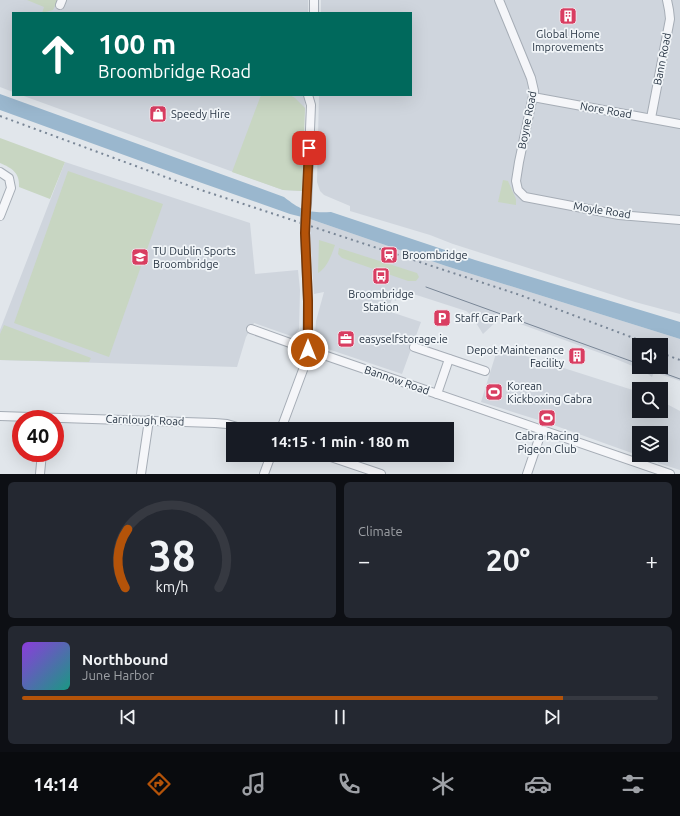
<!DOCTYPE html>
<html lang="en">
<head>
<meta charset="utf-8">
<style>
	body { margin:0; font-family:Ubuntu,sans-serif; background:#242831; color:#f1f3f6; height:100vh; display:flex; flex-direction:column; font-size:15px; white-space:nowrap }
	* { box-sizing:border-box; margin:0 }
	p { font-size:13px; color:#9ea1a6 }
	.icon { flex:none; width:22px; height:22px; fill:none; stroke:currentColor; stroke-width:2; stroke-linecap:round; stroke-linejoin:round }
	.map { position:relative; height:474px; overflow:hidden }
	.details { display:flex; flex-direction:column; gap:8px; padding:8px; background:#0d0f14; flex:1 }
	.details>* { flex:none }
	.guide { position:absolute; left:12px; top:12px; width:400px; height:84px; border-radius:0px; box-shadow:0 4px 16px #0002; background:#00695c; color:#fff; overflow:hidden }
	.buttons { position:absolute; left:632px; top:338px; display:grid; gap:8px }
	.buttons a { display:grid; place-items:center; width:36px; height:36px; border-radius:0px; background:#171b24; box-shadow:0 4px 16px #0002; font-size:20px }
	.speed { position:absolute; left:12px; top:410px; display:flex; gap:8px; font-size:20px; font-weight:700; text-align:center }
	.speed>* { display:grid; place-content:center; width:52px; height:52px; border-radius:50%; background:#171b24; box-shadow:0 4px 16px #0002; line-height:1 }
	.speed .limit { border:6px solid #d22; background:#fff; color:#111 }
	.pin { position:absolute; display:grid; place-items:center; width:34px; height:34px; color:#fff; margin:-17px; border-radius:8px; box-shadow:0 2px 6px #0006 }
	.me { position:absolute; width:44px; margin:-22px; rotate:0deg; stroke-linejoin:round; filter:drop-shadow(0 0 3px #0008) }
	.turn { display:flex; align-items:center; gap:14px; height:84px; padding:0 20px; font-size:18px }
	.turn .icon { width:52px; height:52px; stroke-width:2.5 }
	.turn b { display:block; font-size:28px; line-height:34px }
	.big { font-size:30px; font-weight:600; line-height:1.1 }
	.details .card { flex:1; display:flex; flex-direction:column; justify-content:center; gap:6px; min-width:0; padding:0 14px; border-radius:6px; background:#242831 }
	.details .dial { align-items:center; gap:0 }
	.dial svg { height:104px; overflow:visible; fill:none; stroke:#363941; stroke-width:7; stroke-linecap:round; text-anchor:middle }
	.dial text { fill:#f1f3f6; stroke:none }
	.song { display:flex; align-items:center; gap:12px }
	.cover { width:48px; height:48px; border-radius:6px; background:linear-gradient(135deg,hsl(270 70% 55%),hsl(170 70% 35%)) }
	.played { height:4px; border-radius:2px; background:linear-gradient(90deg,#b45309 85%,#363941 85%) }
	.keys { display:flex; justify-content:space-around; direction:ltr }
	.heat { display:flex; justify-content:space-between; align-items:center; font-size:22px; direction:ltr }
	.details .tiles { flex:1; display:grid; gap:8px; grid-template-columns:1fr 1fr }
	.card:last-child { grid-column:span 2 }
	.trip { position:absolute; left:226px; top:422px; width:228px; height:40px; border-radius:0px; background:#171b24; box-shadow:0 4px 16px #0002; font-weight:600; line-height:40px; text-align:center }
	.menu { display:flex; height:64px; justify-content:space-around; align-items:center; background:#090b0e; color:#9ea1a6 }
	.menu .icon { width:28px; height:28px }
	.menu .current { color:#b45309 }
	.menu b { font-size:18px; color:#f1f3f6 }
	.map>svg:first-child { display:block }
</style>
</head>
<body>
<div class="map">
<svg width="680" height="474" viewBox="0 0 680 474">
	<rect width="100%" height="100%" fill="#e1e6eb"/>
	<g fill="#cfd5dd" fill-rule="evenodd">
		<path d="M0 0H308V13H13V92L0 87Z"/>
		<path d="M321 0H680V314L635 302 453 244 430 235 350 211V206L324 195 320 191 317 182 319 95H411V13H321Z"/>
		<path d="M21 95H305L302 191 283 190Z"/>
		<path d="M65 162 250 223 255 274 298 270 300 290 299 329 296 334 291 336 254 323 246 337 237 367 0 360V330Z"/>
		<path d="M310 219 446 266 680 339V381L654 372 652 377 642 370 611 357 501 317 483 334 471 315 466 311 401 290 396 301 392 299 388 311 421 322 402 374 328 349 319 344 315 335 316 321 324 292 314 294 310 238ZM639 345H661V367H639Z"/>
		<path d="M498 347 639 392V411H661V401L680 411V470L658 463 656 458 648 455 643 457 545 422 481 402ZM639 433H661V455H639Z"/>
	</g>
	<g fill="#c8d6c2">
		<path d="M27 0H58L53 10 42 13 44 7Z"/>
		<path d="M261 95H290L295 98 305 108 302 191 283 190 232 172Z"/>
		<path d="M0 138 65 162 50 199 19 187C20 173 12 168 0 163Z"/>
		<path d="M68 171 163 204 109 357 14 323Z"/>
		<path d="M503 180 508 181 516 199V205L498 202Z"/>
		<path d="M319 240 335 245C332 254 327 268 318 273Z"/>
		<path d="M339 248 417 273 419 277 416 281H408L342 258 338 254Z"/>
		<path d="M4 325 91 358 89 362 0 360V334Z"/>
	</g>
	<path fill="#9ab7ce" d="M0 94 284 197C302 211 308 213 331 212L475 260 680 322V339L446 266 310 219 290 214 182 176 0 110Z"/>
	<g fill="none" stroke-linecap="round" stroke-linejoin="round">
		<defs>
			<g id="minor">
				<path d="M499 0 531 78 534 91 519 162 516 181 518 190 525 197 619 215 680 220"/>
				<path d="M60 5 62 0"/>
				<path d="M314 13V0"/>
				<path d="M533 97 680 124"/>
				<path d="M651 118 670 19 669 10 667 0"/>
				<path d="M0 172 9 178 11 188 0 216"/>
				<path d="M305 219 307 203 311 105 308 95"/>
				<path d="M251 329 315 352 670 474"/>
				<path d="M414 347 485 371"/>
				<path d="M437 394 449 359"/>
				<path d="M0 416 215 423 227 424 244 429"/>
				<path d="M281 429 307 359 308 301 305 233"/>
				<path d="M325 455 381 474"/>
				<path d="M40 474 42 453"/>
				<path d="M141 474 149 420"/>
				<path d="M264 474 271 455"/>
				<path d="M527 474 542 430"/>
			</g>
		</defs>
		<use href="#minor" stroke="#a6adb6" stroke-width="10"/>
		<use href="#minor" stroke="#f5f6f9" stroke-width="8"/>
		<g stroke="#798696" stroke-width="1">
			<path d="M426 287 639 364"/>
			<path d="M647 367 680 379"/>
		</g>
		<g stroke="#798696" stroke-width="2" stroke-dasharray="2 4" stroke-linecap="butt">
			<path d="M0 116 198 189 520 295 652 345"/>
			<path d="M661 353 680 360"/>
		</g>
		<defs>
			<path id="minor-bridge" d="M305 233V219"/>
		</defs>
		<use href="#minor-bridge" stroke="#a6adb6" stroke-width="10" stroke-linecap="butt"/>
		<use href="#minor-bridge" stroke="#f5f6f9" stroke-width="8"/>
	</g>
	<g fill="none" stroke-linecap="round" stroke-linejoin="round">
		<defs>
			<path id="route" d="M308 350V301L305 233 309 148"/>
		</defs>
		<use href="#route" stroke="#753606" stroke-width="10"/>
		<use href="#route" stroke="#b45309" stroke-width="7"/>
	</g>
	<defs>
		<symbol id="building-square" viewBox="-11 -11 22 22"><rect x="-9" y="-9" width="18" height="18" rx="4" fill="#d93d61" stroke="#f1f5f8"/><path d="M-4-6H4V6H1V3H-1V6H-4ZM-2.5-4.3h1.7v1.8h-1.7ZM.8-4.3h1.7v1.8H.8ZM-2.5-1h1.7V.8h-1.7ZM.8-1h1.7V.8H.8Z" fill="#fff"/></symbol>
		<symbol id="shop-square" viewBox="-11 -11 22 22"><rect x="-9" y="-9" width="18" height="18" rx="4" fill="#d93d61" stroke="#f1f5f8"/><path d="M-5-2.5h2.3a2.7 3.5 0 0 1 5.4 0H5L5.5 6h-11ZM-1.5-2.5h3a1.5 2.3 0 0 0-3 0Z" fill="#fff"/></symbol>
		<symbol id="station-square" viewBox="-11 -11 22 22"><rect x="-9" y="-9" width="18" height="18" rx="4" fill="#d93d61" stroke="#f1f5f8"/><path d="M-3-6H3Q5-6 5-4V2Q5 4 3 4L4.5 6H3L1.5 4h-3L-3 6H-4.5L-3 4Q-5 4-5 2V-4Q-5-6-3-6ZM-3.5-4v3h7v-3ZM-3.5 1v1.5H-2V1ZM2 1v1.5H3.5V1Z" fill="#fff"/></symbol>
		<symbol id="university-square" viewBox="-11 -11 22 22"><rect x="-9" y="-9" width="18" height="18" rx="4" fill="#d93d61" stroke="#f1f5f8"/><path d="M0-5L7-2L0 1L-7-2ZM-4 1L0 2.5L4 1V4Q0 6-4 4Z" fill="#fff"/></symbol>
		<symbol id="bus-square" viewBox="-11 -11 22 22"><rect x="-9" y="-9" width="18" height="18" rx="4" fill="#d93d61" stroke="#f1f5f8"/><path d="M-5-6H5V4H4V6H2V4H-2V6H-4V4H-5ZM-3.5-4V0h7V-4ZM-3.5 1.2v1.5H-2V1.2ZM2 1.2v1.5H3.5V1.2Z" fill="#fff"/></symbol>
		<symbol id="parking-square" viewBox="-11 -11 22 22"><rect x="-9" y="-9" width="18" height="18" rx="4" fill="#d93d61" stroke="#f1f5f8"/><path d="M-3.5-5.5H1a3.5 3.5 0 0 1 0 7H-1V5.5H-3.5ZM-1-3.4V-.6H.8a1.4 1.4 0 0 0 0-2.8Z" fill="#fff"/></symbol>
		<symbol id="office-square" viewBox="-11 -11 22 22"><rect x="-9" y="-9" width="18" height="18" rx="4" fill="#d93d61" stroke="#f1f5f8"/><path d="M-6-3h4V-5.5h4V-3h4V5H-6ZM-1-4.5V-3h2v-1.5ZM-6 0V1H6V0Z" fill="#fff"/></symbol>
		<symbol id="stadium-square" viewBox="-11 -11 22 22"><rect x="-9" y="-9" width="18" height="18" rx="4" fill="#d93d61" stroke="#f1f5f8"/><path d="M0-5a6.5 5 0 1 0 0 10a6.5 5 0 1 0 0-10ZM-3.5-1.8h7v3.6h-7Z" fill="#fff"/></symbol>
	</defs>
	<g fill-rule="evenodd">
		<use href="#building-square" x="558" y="6" width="20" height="20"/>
		<use href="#shop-square" x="148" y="104" width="20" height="20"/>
		<use href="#station-square" x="379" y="245" width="20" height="20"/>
		<use href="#university-square" x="130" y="247" width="20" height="20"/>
		<use href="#bus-square" x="371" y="266" width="20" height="20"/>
		<use href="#parking-square" x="432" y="308" width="20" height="20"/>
		<use href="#office-square" x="336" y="329" width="20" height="20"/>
		<use href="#building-square" x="567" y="346" width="20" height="20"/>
		<use href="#stadium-square" x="484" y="382" width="20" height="20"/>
		<use href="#stadium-square" x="537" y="408" width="20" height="20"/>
	</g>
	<g text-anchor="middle" stroke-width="3.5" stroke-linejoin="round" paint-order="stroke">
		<g font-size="11" fill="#283544" stroke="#f1f5f8" text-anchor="start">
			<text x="568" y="38" text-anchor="middle">Global Home<tspan x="568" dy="13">Improvements</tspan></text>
			<text x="171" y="118">Speedy Hire</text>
			<text x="153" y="255">TU Dublin Sports<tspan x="153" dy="13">Broombridge</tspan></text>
			<text x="402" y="259">Broombridge</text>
			<text x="381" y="298" text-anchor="middle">Broombridge<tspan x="381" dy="13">Station</tspan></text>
			<text x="455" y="322">Staff Car Park</text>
			<text x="359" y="343">easyselfstorage.ie</text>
			<text x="564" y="354" text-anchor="end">Depot Maintenance<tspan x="564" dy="13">Facility</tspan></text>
			<text x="507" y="390">Korean<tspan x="507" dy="13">Kickboxing Cabra</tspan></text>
			<text x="547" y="440" text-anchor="middle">Cabra Racing<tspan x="547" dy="13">Pigeon Club</tspan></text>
		</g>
		<g font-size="11" fill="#283544" stroke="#f1f5f8">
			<text transform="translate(662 59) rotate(-79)" y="4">Bann Road</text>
			<text transform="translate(606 110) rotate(10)" y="4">Nore Road</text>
			<text transform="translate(527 120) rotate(-79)" y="4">Boyne Road</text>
			<text transform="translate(602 210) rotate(9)" y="4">Moyle Road</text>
			<text transform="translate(397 380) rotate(19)" y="4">Bannow Road</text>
			<text transform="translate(145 420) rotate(2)" y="4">Carnlough Road</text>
		</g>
	</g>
</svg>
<div class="buttons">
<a><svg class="icon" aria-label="sound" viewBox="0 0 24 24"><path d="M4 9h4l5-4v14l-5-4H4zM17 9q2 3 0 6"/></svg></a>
<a><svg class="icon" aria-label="search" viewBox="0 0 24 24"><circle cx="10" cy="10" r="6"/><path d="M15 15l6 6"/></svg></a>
<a><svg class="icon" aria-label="layers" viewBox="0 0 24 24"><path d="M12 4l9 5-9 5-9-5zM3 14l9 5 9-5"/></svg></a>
</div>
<div class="speed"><div class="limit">40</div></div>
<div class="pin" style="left:309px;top:148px;background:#d93025"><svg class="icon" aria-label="arrive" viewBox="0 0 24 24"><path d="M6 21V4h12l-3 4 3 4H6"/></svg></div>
<svg class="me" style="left:308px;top:350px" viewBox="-20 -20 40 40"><circle r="17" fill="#b45309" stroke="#fff" stroke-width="3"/><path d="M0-11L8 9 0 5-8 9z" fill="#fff"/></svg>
<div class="trip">14:15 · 1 min · 180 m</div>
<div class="guide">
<div class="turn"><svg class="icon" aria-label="ahead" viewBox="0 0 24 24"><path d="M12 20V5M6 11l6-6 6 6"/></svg><div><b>100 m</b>Broombridge Road</div></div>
</div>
</div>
<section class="details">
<div class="tiles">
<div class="card dial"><svg viewBox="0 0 100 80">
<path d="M14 69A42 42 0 1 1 86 69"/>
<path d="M14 69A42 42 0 0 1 16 24" stroke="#b45309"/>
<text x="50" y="56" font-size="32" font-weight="700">38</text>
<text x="50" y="72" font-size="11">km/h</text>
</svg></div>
<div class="card"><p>Climate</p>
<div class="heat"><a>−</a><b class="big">20°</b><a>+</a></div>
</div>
<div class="card">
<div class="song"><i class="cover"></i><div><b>Northbound</b><p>June Harbor</p></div></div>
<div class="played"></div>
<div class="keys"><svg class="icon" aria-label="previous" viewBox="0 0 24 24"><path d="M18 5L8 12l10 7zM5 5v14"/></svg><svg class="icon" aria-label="pause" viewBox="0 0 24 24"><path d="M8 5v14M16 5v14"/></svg><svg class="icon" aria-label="next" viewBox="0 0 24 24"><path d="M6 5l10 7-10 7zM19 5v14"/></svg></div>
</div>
</div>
</section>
<nav class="menu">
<b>14:14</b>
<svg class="icon current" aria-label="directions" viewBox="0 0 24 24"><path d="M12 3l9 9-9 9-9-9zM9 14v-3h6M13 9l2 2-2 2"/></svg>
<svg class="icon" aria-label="music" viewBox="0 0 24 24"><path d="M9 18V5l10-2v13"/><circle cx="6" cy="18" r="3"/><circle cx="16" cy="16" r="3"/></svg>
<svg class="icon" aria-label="phone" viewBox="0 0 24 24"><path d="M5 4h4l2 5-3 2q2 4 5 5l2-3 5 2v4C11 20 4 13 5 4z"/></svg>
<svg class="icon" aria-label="climate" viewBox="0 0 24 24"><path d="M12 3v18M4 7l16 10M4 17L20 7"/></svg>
<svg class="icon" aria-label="car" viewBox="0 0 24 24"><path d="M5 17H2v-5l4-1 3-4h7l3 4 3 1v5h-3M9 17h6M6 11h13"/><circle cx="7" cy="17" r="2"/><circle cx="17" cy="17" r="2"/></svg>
<svg class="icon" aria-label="filters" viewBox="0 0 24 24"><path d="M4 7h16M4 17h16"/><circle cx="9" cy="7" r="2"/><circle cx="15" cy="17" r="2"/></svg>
</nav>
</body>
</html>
